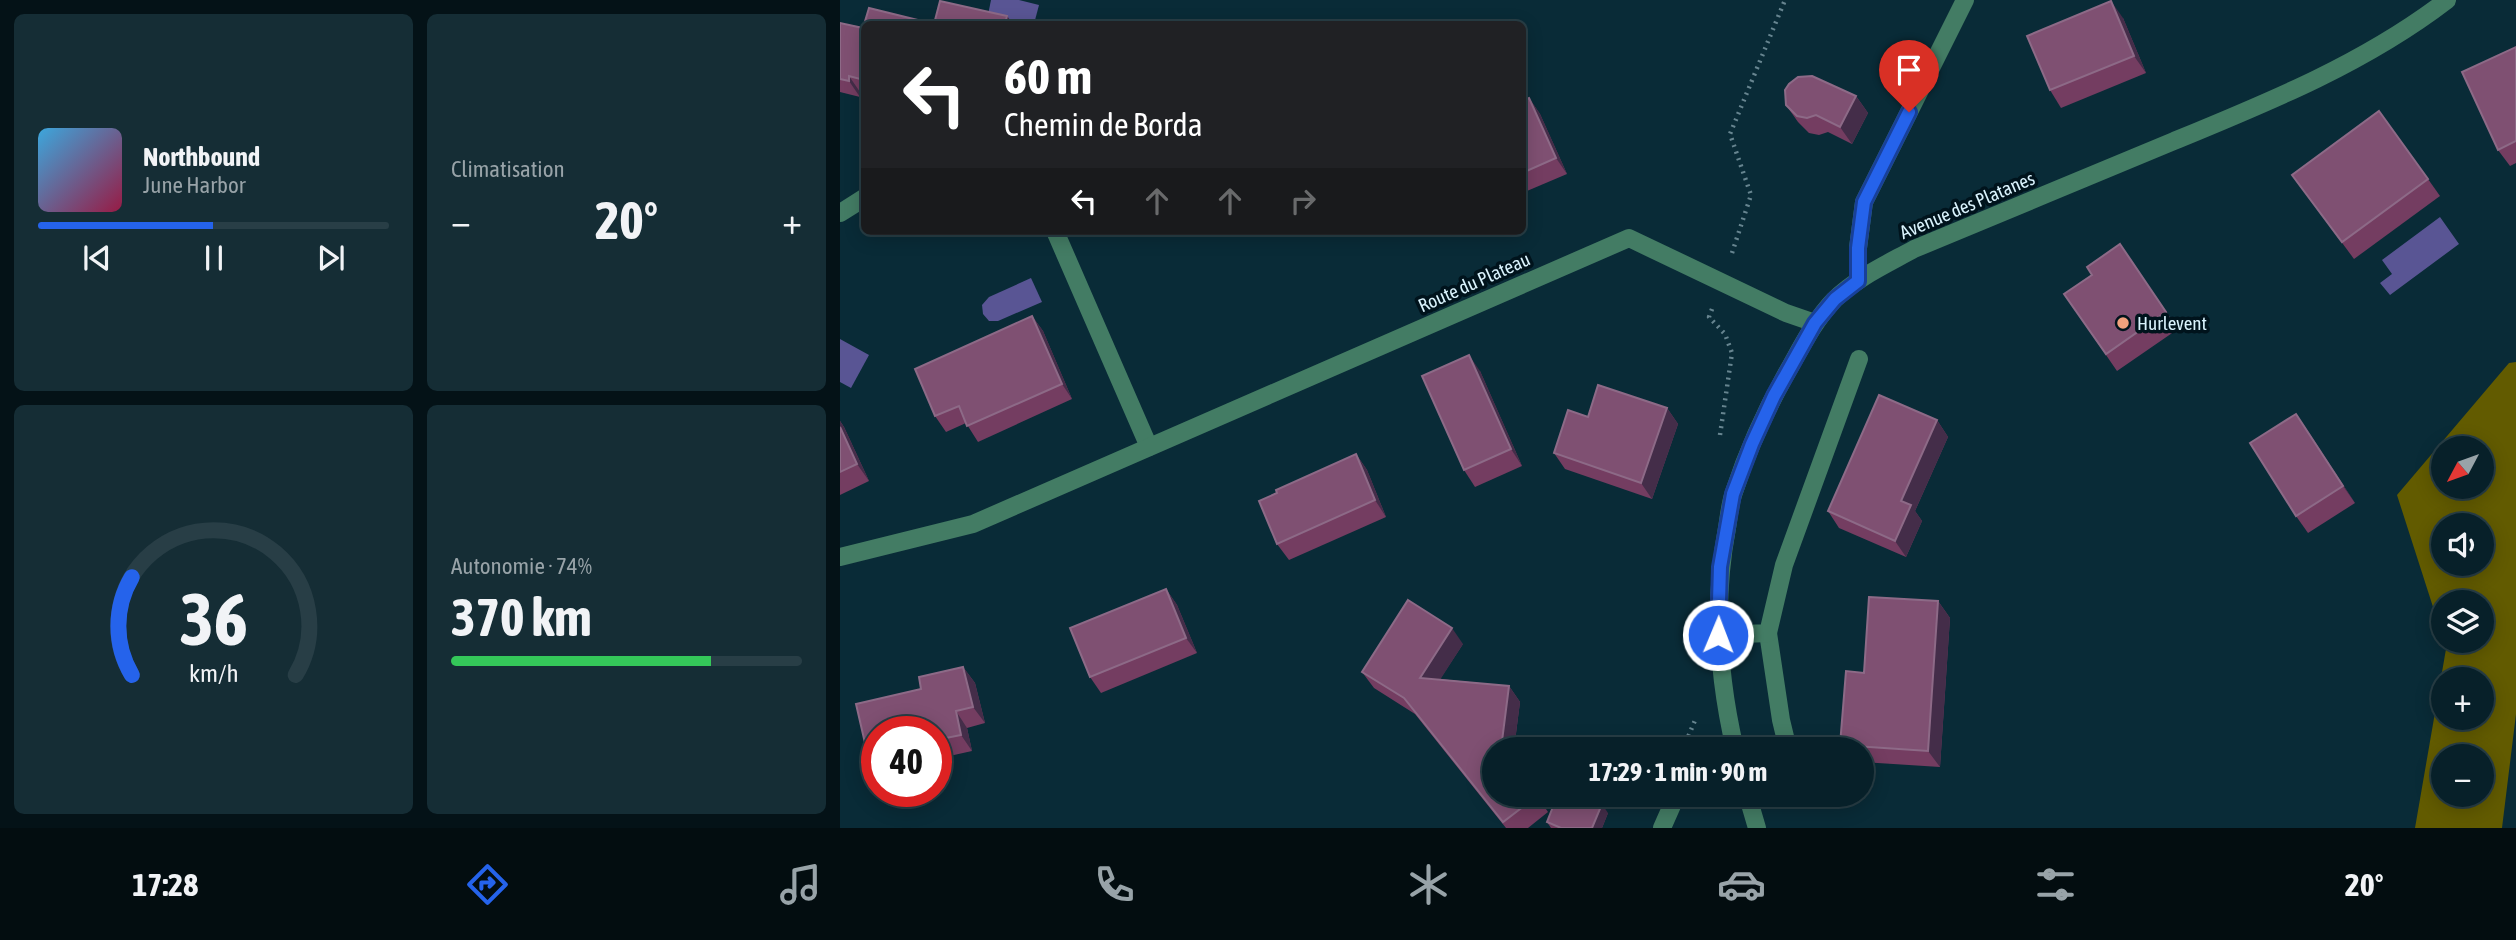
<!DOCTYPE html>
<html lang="fr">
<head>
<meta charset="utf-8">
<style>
	body { margin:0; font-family:"Asap Condensed",sans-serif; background:#152d35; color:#f1f3f6; height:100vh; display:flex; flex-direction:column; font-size:26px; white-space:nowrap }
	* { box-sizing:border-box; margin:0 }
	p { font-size:23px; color:#98a3a8 }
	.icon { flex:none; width:38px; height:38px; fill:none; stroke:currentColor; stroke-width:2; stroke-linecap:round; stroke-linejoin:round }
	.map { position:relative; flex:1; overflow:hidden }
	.sheet { display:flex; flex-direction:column; gap:14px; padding:14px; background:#041217; width:840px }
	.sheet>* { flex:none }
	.banner { position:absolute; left:21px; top:21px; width:665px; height:214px; border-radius:10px; box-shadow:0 4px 18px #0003,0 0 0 2px #283e46; background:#202124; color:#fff; overflow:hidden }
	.needle { width:46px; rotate:229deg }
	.fabs { position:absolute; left:1591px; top:436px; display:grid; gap:14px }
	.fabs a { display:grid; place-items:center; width:63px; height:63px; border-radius:50%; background:#072029; box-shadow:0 4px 18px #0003,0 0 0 2px #283e46; font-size:35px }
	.speed { position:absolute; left:21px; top:716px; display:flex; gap:14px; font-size:35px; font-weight:700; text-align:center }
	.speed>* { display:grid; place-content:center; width:91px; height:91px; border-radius:50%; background:#072029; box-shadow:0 4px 18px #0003,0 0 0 2px #283e46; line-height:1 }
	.speed .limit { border:10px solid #d22; background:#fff; color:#111 }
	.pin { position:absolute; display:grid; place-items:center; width:60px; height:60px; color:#fff; margin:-72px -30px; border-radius:50% 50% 50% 0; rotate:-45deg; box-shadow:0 0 7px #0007 }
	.pin .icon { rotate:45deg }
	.me { position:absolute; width:77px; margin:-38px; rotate:1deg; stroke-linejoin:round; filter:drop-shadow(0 0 5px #0008) }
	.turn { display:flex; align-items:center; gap:24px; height:147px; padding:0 28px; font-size:32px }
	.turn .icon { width:91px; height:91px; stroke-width:2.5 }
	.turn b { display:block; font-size:49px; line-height:60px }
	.lanes { display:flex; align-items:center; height:66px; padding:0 28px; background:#0003; justify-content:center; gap:35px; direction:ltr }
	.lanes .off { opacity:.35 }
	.big { font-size:52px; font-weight:700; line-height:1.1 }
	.sheet .card { flex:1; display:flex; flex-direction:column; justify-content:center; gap:10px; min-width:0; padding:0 24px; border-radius:10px; background:#152d35 }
	.sheet .dial { align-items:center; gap:0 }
	.dial svg { height:182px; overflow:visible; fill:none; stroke:#283e46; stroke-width:7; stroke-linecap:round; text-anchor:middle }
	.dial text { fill:#f1f3f6; stroke:none }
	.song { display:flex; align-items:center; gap:21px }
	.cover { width:84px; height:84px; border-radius:10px; background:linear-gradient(135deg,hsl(200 70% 55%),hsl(340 70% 35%)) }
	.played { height:7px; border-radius:4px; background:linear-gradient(90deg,#2563eb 50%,#283e46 50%) }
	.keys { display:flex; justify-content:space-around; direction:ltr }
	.heat { display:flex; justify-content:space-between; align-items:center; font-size:38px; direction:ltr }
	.charge { height:10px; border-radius:5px; background:linear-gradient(90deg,#34c759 74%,#283e46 0) }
	.sheet .tiles { flex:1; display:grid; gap:14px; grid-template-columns:repeat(2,1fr) }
	.trip { position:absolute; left:642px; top:737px; width:392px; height:70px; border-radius:35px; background:#072029; box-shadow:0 4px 18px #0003,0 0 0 2px #283e46; font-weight:700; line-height:70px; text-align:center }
	.dock { display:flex; height:112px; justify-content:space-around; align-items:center; background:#030d10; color:#98a3a8 }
	.dock .icon { width:49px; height:49px }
	.dock .on { color:#2563eb }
	.dock b { font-size:32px; color:#f1f3f6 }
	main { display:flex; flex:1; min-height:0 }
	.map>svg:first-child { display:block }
</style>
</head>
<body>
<main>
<section class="sheet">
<div class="tiles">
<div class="card">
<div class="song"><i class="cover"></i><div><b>Northbound</b><p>June Harbor</p></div></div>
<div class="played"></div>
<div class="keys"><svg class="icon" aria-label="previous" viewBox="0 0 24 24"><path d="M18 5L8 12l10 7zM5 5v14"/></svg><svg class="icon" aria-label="pause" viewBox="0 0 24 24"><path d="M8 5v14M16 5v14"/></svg><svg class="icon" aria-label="next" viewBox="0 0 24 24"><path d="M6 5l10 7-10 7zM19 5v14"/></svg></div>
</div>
<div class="card"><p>Climatisation</p>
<div class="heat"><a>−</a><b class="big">20°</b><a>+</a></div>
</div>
<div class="card dial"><svg viewBox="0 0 100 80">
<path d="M14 69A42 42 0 1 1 86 69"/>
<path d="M14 69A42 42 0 0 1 14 26" stroke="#2563eb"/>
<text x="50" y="56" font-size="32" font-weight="700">36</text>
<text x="50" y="72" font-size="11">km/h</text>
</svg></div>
<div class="card"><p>Autonomie · 74%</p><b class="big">370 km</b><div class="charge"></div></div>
</div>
</section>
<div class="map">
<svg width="1676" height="828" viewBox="0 0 1676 828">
	<rect width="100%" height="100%" fill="#092b37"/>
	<path fill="#625b00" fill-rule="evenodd" d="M1676 362V714L1662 828H1575L1606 649 1604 641 1642 640V602H1603V638L1557 495 1669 363ZM1603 448H1642V486H1603ZM1603 525H1642V564H1603ZM1603 679H1642V718H1603ZM1642 756V794H1603V756Z"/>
	<g fill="#595594">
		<path d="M151 0H179L199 5 194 24 148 15Z"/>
		<path d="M1600 217 1619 244 1550 295 1540 283 1552 274 1542 260Z"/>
		<path d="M191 278 202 302 158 321H149L143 314 142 305 149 297Z"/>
		<path d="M0 339 29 355 11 388 0 382Z"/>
	</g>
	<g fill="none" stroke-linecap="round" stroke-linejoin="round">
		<g stroke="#678590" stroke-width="4.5" stroke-dasharray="2 5" stroke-linecap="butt">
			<path d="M892 253 911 195 890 134 945 0"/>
			<path d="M872 309 869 317 885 334 892 353 880 435"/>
			<path d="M843 749 856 718"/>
		</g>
		<g stroke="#437c64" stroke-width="18">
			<path d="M0 213 24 198"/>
			<path d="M215 231 309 447"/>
			<path d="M1018 281V248L1024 202 1125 0"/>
			<path d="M0 557 133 524 789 238 946 313 975 323"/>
			<path d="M928 633 941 720 948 749"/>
			<path d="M879 635 928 633 944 565 1019 359"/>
			<path d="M895 749C878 676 873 602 887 528 889 516 890 503 894 492 907 452 925 412 945 376 960 350 973 322 994 300 1016 278 1047 264 1074 249 1161 213 1247 177 1334 141 1429 102 1525 63 1607 0"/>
			<path d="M907 794 917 828"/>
			<path d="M822 828 837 794"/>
		</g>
	</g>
	<g fill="#743d61">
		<path d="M100 1 167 16 173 24H24V93L20 92V97L0 92V23L23 28 29 8 94 24Z"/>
		<path d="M1283 18 1306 73 1221 108 1210 90Z"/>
		<path d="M1676 47V163L1670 166 1658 150Z"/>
		<path d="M1016 96 1028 113 1012 144 988 132 979 135 969 133 958 122 946 105Z"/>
		<path d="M689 98 700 114 727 174 682 193V101Z"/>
		<path d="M1452 175 1588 179 1600 196 1514 259Z"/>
		<path d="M1280 244 1338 329 1277 371 1224 294 1252 275Z"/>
		<path d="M192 316 203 331 232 399 138 442 126 423 106 432 95 416Z"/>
		<path d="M640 371 682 466 635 487 624 470Z"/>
		<path d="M827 408 838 424 812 499 725 469 714 453 748 417Z"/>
		<path d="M1456 414 1515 503 1468 533 1456 516Z"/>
		<path d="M1097 420 1108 437 1075 511 1082 521 1066 557 999 528 988 511Z"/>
		<path d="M0 421 4 427 29 481 0 495Z"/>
		<path d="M516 454 527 470 546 517 449 560 437 544V493Z"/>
		<path d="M326 589 337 605 357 653 261 693 250 677Z"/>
		<path d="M1098 601 1110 618 1100 767 1022 762V749H1003L1000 745 1024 673Z"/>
		<path d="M623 644 600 679 669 686 680 702 674 749H654L696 794 708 812 688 828H666L575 714 534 688 522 672Z"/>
		<path d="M123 667 135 683 145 723 127 728 132 751 96 759V732H37V769L28 756 16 704 81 689 79 677Z"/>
		<path d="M768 813 762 828H711L707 822Z"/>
	</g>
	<g fill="#442d49">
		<path d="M1271 1 1283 18 1306 73 1294 56Z"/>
		<path d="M167 16 173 24H165Z"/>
		<path d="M9 76 20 92V97L9 81Z"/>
		<path d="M1016 96 1028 113 1012 144 1000 127Z"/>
		<path d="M689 98 700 114 727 174 716 158Z"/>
		<path d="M192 316 203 331 232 399 222 384Z"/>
		<path d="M629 355 640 371 682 466 671 449Z"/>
		<path d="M827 408 838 424 812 499 801 483Z"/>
		<path d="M1456 414 1468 431 1515 503 1503 486Z"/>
		<path d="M1097 420 1108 437 1075 511 1082 521 1066 557 1055 541 1061 501Z"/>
		<path d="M0 421 4 427 29 481 17 464 0 427Z"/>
		<path d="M516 454 527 470 546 517 535 500Z"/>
		<path d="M326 589 337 605 357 653 346 638Z"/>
		<path d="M1098 601 1110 618 1100 767 1088 751Z"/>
		<path d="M612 628 623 644 591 694 580 678Z"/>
		<path d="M123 667 135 683 145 723 133 707Z"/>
		<path d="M669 686 680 702 674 749H661Z"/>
		<path d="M116 711 127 728 132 751 121 735Z"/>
		<path d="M762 804 768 813 762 828H752Z"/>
	</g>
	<g fill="#7f5072" stroke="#8d6a87" stroke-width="2">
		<path d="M100 1 167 16 165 24H24V80L9 76V81L0 79V23L23 28 29 8 94 24Z"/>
		<path d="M1271 1 1294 56 1210 90 1187 36Z"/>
		<path d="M1676 47V141L1658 150 1622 72Z"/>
		<path d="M972 76 1016 96 1000 127 976 115 967 118 957 116 946 105 945 90 949 84 958 77Z"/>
		<path d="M689 98 716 158 682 173V101Z"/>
		<path d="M1539 111 1588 179 1502 242 1452 175Z"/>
		<path d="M1280 244 1326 312 1266 354 1224 294 1252 275 1247 267Z"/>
		<path d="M192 316 222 384 127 426 119 406 95 416 75 369Z"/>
		<path d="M629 355 671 449 624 470 582 376Z"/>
		<path d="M758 385 827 408 801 483 714 453 728 410 748 417Z"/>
		<path d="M1039 395 1097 420 1061 501 1071 505 1055 541 988 511Z"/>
		<path d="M1456 414 1503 486 1456 516 1410 443Z"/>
		<path d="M0 427 17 464 0 472Z"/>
		<path d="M516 454 535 500 437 544 419 501 437 493 436 490Z"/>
		<path d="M326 589 346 638 250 677 230 628Z"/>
		<path d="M1029 597 1098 601 1088 751 1000 745 1006 671 1024 673Z"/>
		<path d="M568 600 612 628 580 678 669 686 661 749H654V794H696L697 796 663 822 564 698 522 672Z"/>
		<path d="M123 667 133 707 116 711 121 735 96 740V732H37V754L28 756 16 704 81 689 79 677Z"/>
		<path d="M718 794H739L762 804 752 828H721L707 822Z"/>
	</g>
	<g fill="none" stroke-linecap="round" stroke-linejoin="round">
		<defs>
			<path id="route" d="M878 635 880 567 893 494 912 444 934 396 975 323 995 299 1018 281V248L1024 202 1069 112"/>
		</defs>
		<use href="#route" stroke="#184099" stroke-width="18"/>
		<use href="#route" stroke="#2563eb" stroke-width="12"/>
	</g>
	<circle fill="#f1a17d" stroke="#00131c" stroke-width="2.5" cx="1283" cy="323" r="7"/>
	<g text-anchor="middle" stroke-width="7" stroke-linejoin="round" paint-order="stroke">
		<g font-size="19" fill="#daf3fd" stroke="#00131c">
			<text transform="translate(1127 205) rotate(-23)" y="7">Avenue des Platanes</text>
			<text transform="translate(634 282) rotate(-24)" y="7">Route du Plateau</text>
		</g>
		<g font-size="19" fill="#daf3fd" stroke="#00131c" text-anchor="start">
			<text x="1297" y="330">Hurlevent</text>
		</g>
	</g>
</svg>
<div class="fabs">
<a><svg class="needle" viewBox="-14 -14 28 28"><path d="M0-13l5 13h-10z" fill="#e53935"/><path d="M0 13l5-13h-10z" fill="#98a3a8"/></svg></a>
<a><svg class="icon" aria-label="sound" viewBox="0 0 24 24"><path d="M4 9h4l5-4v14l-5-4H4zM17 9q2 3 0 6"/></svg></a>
<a><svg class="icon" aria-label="layers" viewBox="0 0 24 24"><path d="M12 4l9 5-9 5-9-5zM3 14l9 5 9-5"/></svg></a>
<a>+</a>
<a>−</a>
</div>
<div class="speed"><div class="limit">40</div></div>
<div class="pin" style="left:1069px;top:112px;background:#d93025"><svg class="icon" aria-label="arrive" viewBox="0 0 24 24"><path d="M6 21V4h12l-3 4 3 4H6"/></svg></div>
<svg class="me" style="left:878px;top:635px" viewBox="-20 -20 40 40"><circle r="17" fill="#2563eb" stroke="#fff" stroke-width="3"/><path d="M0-11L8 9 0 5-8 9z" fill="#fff"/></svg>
<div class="trip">17:29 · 1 min · 90 m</div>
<div class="banner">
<div class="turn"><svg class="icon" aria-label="left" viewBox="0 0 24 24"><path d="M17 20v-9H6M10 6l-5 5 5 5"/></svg><div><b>60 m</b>Chemin de Borda</div></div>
<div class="lanes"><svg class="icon" aria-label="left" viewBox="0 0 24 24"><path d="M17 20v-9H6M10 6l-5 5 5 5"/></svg><svg class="icon off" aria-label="ahead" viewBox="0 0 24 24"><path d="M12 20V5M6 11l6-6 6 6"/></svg><svg class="icon off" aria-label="ahead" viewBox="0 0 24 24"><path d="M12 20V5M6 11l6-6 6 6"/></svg><svg class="icon off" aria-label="right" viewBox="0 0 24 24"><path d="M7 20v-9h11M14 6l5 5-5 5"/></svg></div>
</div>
</div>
</main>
<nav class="dock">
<b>17:28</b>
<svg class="icon on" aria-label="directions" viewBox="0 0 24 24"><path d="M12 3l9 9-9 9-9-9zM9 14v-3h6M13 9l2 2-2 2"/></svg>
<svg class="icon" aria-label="music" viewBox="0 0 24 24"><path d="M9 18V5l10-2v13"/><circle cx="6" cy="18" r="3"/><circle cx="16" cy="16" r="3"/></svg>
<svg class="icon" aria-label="phone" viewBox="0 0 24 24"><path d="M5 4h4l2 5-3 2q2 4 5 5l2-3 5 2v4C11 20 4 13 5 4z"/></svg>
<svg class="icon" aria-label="climate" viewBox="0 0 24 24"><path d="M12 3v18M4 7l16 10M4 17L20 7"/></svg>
<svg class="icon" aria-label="car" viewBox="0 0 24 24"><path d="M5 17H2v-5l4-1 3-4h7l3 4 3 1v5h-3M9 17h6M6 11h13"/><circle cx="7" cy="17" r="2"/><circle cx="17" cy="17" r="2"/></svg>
<svg class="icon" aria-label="filters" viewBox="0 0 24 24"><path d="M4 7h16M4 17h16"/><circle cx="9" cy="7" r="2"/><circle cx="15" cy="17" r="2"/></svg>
<b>20°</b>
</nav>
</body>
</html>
